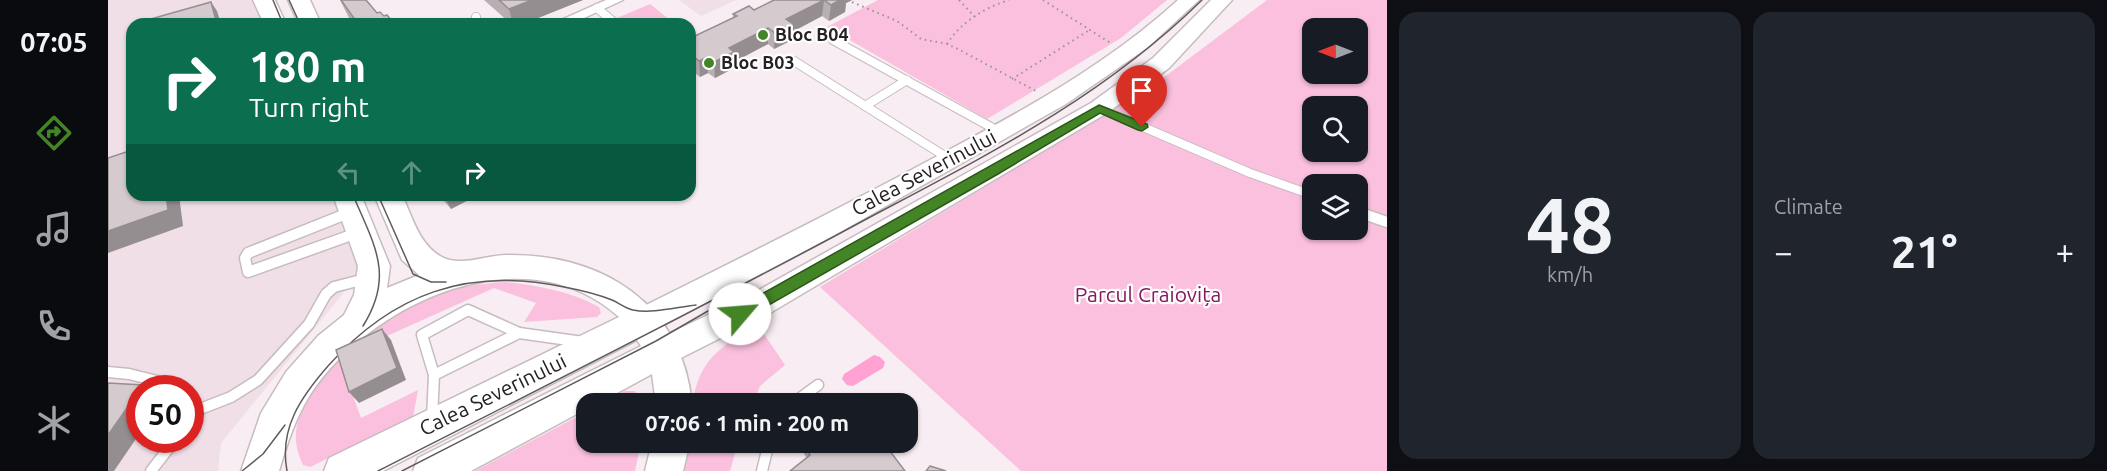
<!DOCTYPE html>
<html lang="en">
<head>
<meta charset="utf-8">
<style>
	body { margin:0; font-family:Ubuntu,sans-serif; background:#20242c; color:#f1f3f6; height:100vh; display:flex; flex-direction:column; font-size:22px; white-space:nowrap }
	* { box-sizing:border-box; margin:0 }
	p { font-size:20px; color:#9ea1a6 }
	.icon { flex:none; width:33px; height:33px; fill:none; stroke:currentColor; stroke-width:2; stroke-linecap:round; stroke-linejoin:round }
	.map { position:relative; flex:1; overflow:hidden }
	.side { display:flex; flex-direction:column; gap:12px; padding:12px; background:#0d0f14; width:720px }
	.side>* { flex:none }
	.top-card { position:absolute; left:18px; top:18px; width:570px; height:183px; border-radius:18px; box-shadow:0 2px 4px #0004; background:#0b6e4f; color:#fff; overflow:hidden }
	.needle { width:39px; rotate:270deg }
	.fabs { position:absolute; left:1194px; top:18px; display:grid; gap:12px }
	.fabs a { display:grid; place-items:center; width:66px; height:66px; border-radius:12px; background:#171b24; box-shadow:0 2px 4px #0004; font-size:30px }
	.speed { position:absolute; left:18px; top:375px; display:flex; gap:12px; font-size:30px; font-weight:700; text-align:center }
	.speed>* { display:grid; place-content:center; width:78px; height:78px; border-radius:50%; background:#171b24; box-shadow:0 2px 4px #0004; line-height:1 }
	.speed .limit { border:9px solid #d22; background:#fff; color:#111 }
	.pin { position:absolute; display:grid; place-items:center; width:51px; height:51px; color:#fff; margin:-62px -26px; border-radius:50% 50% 50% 0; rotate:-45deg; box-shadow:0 0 6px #0007 }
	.pin .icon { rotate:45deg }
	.me { position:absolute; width:66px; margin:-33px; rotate:63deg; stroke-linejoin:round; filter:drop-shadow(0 0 4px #0008) }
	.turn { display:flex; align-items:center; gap:21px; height:126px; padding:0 24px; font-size:27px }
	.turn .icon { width:78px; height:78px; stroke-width:2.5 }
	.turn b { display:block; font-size:42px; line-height:51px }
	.lanes { display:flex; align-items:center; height:57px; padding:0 24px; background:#0003; justify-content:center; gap:30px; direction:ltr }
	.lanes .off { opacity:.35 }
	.big { font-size:45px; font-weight:700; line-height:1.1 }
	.side .tile { flex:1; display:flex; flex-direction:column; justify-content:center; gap:9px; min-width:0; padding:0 21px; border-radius:18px; background:#20242c }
	.side .dial { align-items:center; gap:0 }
	.dial b { font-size:78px; line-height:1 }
	.heat { display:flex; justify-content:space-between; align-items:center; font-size:33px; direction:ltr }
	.side .tiles { flex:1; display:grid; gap:12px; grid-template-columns:repeat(2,1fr) }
	.trip { position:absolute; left:468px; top:393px; width:342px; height:60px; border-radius:18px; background:#171b24; box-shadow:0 2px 4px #0004; font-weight:700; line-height:60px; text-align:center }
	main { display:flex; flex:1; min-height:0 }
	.dock { display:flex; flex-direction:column; width:108px; justify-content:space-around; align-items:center; background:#090b0e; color:#9ea1a6 }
	.dock .icon { width:42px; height:42px }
	.dock .current { color:#438426 }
	.dock b { font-size:27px; color:#f1f3f6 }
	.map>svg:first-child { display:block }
</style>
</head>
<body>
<main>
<nav class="dock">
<b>07:05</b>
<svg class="icon current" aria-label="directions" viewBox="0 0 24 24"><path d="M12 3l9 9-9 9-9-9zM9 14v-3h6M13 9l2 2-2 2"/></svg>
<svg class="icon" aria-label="music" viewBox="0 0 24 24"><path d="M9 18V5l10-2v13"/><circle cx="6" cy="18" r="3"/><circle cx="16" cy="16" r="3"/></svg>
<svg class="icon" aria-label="phone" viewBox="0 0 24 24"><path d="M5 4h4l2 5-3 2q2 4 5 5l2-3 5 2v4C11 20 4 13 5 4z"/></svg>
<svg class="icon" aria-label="climate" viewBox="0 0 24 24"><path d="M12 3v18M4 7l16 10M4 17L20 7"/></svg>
</nav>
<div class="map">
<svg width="1279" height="471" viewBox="0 0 1279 471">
	<rect width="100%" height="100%" fill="#f8edf2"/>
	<g fill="#f1dfe7" fill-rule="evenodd">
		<path d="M0 0H152L161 24H24V195H226L255 269 113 443 110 471H0ZM32 388H82V440H32Z"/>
		<path d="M571 0H628L593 16Z"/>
	</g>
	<g fill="#fac0dd" fill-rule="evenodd">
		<path d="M770 0H1059L1013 38 879 119 719 27Z"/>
		<path d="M1159 0H1279V471H913L712 287 1047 84ZM1204 28H1250V74H1204ZM1204 106H1250V152H1204ZM1204 184H1250V230H1204Z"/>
		<path d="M542 4 567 24H516L509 18Z"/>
		<path d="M397 282C431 286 461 291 491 307L493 313 489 317 416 322 428 303 386 288 252 348 234 366 253 418 310 390 305 417 202 467 195 465C191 456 187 445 188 434 191 388 253 332 291 310 323 290 360 285 397 282Z"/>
		<path d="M650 325 677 365 652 386 645 403 584 404C592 358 612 347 650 325Z"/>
		<path d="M517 391H526L533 397 535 403H494Z"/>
		<path d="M478 412V442L533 443 527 471H367Z"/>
		<path d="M577 443H630L622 471H570Z"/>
	</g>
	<path fill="#ffa1d2" d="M766 355 772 357 777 362 775 368 745 386 739 385 734 379 736 374Z"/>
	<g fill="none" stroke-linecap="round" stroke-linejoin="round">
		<defs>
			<g id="lane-far1">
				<path d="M489 8 508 24"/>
				<path d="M367 24 368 17"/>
				<path d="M725 40 892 132"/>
				<path d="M686 61 843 160"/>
				<path d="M757 106 799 80"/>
				<path d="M991 108 1142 173 1204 195"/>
			</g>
			<g id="lane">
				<path d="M243 212 140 253 137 258 140 272 249 233"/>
				<path d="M1250 212 1279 222"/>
				<path d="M0 372 21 374 77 388"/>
				<path d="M326 375 314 335 360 310 411 333"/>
				<path d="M684 404 710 385"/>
				<path d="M82 413 123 397 150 380 201 324 218 294 226 287 257 279"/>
				<path d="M324 419 326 375 411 333 475 342"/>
				<path d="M43 471 67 440"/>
				<path d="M654 471 661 442"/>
			</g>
			<path id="street" d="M498 0H515L463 24H444Z"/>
			<g id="secondary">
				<path d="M1070 0H1091L1039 48 958 104 727 235 546 330 535 334 524 330 520 321 524 312C629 260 733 208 835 153 918 109 1000 64 1070 0Z"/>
				<path d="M1103 0H1124L1061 68 999 113 662 313 565 362 554 365 543 362 539 352 543 342 642 295 983 103 1045 58Z"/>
			</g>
			<g id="primary">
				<path d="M145 0H167L178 24H156Z"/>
				<path d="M180 0H202L213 24H191Z"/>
				<path d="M225 195H253L282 266 279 288 311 275 294 260 266 195H294C304 216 311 244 332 256 352 268 377 255 399 255 494 254 574 303 584 404H548L544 374 489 404H478V409L363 471H305L310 458 533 346 529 340 275 471H216L221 458 511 317C417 232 263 302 202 395 187 419 179 444 171 471H133L153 413 178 372 210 336 236 315 246 295 250 266Z"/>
				<path d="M544 442H582L575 471H537Z"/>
			</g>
		</defs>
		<use href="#lane-far1" stroke="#c6bcc0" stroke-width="10"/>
		<use href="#lane" stroke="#c6bcc0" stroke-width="13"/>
		<use href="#street" stroke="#c6bcc0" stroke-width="3"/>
		<use href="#secondary" stroke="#c6bcc0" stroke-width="3"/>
		<use href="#primary" stroke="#c6bcc0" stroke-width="3"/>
		<g stroke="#9b9397" stroke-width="2" stroke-dasharray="1.5 4" stroke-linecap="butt">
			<path d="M739 0 789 21 813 39 839 44 850 49 928 91"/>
			<path d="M851 0 867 17"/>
			<path d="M935 0 1004 44"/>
			<path d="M839 44C853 22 876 8 901 0"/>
			<path d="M904 79 980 31"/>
		</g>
		<use href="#lane-far1" stroke="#fff" stroke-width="8"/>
		<use href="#lane" stroke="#fff" stroke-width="10"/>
		<use href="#street" fill="#fff" fill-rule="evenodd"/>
		<use href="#secondary" fill="#fff" fill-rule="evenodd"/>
		<use href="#primary" fill="#fff" fill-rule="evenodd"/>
		<g stroke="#615b5e" stroke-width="1.5">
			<path d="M165 0 175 24"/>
			<path d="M181 0 192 24"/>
			<path d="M245 195C266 245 287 275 255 326"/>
			<path d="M270 195 305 274 323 282H338"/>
			<path d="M134 471 155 454 177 425"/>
			<path d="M179 471C171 428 193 397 220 366 285 293 360 267 456 287 472 290 489 294 504 300 511 303 517 308 525 310 544 314 569 307 588 305"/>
			<path d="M270 471C431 389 592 309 751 223 875 157 992 100 1094 0"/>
			<path d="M294 471 548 341 600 311"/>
		</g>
	</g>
	<g fill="#b7afb2">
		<path d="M232 0H258L269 13 276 16 286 24H246L241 18Z"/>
		<path d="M376 0H475L415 24H403Z"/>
		<path d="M666 0H744L738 3 737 12 721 21 714 16 684 32V40L666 49 660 44 626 62V68L607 78 600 73 592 77 582 69V33L587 36 625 18V14L646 10Z"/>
		<path d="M331 195H370L343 209Z"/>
		<path d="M697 447 797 471 699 458 696 454Z"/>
	</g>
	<g fill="#958e91">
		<path d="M424 0H475L415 24H405L401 9Z"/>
		<path d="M716 0 714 16 684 32V40L666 49 667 33 678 19Z"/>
		<path d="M730 0H744L738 3 737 12 721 21 723 5Z"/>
		<path d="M103 2 109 11 113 24H109Z"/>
		<path d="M660 28V44L626 62V68L607 78 606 62 621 48Z"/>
		<path d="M599 57 600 73 592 77 591 61Z"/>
		<path d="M58 195H71L75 226 0 253V231Z"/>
		<path d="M336 195H370L343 209Z"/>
		<path d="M274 329 283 340 298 380 251 403 241 392Z"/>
		<path d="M35 385 40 388H32Z"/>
		<path d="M32 390V433L6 471H0V435Z"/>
	</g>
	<g fill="#d5cbcf" stroke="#958e91" stroke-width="1.5">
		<path d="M233 0H258L269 13 272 12 276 16 279 15 286 24H248L246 21H248Z"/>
		<path d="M391 0H424L401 9Z"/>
		<path d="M666 0H732L723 5 716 0 678 19 685 24 667 33 660 28 621 48 626 52 606 62 599 57 591 61 582 53V33L587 36 629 16 625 14 641 6 646 10Z"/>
		<path d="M103 2 109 24H39V20Z"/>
		<path d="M24 150V195H58L60 210 0 231V158Z"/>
		<path d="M274 329 289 368 241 392 228 350Z"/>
		<path d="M0 383 35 385 0 435Z"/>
		<path d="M705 442H775L797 471H682L702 455 697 447Z"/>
		<path d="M822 466 838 471H818Z"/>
	</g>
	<path fill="#438426" stroke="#2c5619" stroke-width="1.5" d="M991 105 1039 124 1040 127 1034 131 1030 130 992 113 890 174 638 318 632 320 627 318 625 314 627 309Z"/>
	<g fill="#438426" stroke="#fefefe" stroke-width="2">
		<circle cx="655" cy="35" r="6"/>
		<circle cx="601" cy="63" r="6"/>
	</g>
	<g text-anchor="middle" stroke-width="4.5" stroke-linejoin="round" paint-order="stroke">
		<g font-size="18" font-weight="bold" fill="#262224" stroke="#fefefe" text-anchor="start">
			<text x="667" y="41">Bloc B04</text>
			<text x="613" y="69">Bloc B03</text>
		</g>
		<g font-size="21" fill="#262224" stroke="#fefefe">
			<text transform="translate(816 173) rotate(-28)" y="7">Calea Severinului</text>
			<text transform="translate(385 395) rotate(-26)" y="7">Calea Severinului</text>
		</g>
		<g font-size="21" fill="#83185b" stroke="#fefefe">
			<text x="1040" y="302">Parcul Craiovița</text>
		</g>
	</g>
</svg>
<div class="fabs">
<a><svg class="needle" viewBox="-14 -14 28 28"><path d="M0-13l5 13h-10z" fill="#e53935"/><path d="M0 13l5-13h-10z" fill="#9ea1a6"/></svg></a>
<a><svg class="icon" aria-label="search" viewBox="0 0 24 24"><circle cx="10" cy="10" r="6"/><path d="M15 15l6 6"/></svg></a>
<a><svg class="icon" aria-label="layers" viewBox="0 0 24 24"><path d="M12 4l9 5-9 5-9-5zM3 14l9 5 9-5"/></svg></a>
</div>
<div class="speed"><div class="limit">50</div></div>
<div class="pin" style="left:1034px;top:127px;background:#d93025"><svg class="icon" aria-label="arrive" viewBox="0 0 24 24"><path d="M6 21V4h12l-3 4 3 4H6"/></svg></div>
<svg class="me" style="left:632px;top:314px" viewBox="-20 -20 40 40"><circle r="19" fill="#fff"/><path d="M0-13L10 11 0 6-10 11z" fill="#438426"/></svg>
<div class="trip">07:06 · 1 min · 200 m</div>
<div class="top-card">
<div class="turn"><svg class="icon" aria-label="right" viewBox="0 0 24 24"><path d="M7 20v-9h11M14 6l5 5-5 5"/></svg><div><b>180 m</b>Turn right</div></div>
<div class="lanes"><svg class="icon off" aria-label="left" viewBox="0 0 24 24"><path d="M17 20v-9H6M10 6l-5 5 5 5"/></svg><svg class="icon off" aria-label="ahead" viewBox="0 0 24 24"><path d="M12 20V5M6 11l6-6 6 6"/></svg><svg class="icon" aria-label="right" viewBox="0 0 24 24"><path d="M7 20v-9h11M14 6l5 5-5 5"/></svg></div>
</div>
</div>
<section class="side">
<div class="tiles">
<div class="tile dial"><b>48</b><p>km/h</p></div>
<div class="tile"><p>Climate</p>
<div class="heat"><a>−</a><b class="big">21°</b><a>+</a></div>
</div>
</div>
</section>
</main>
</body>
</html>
